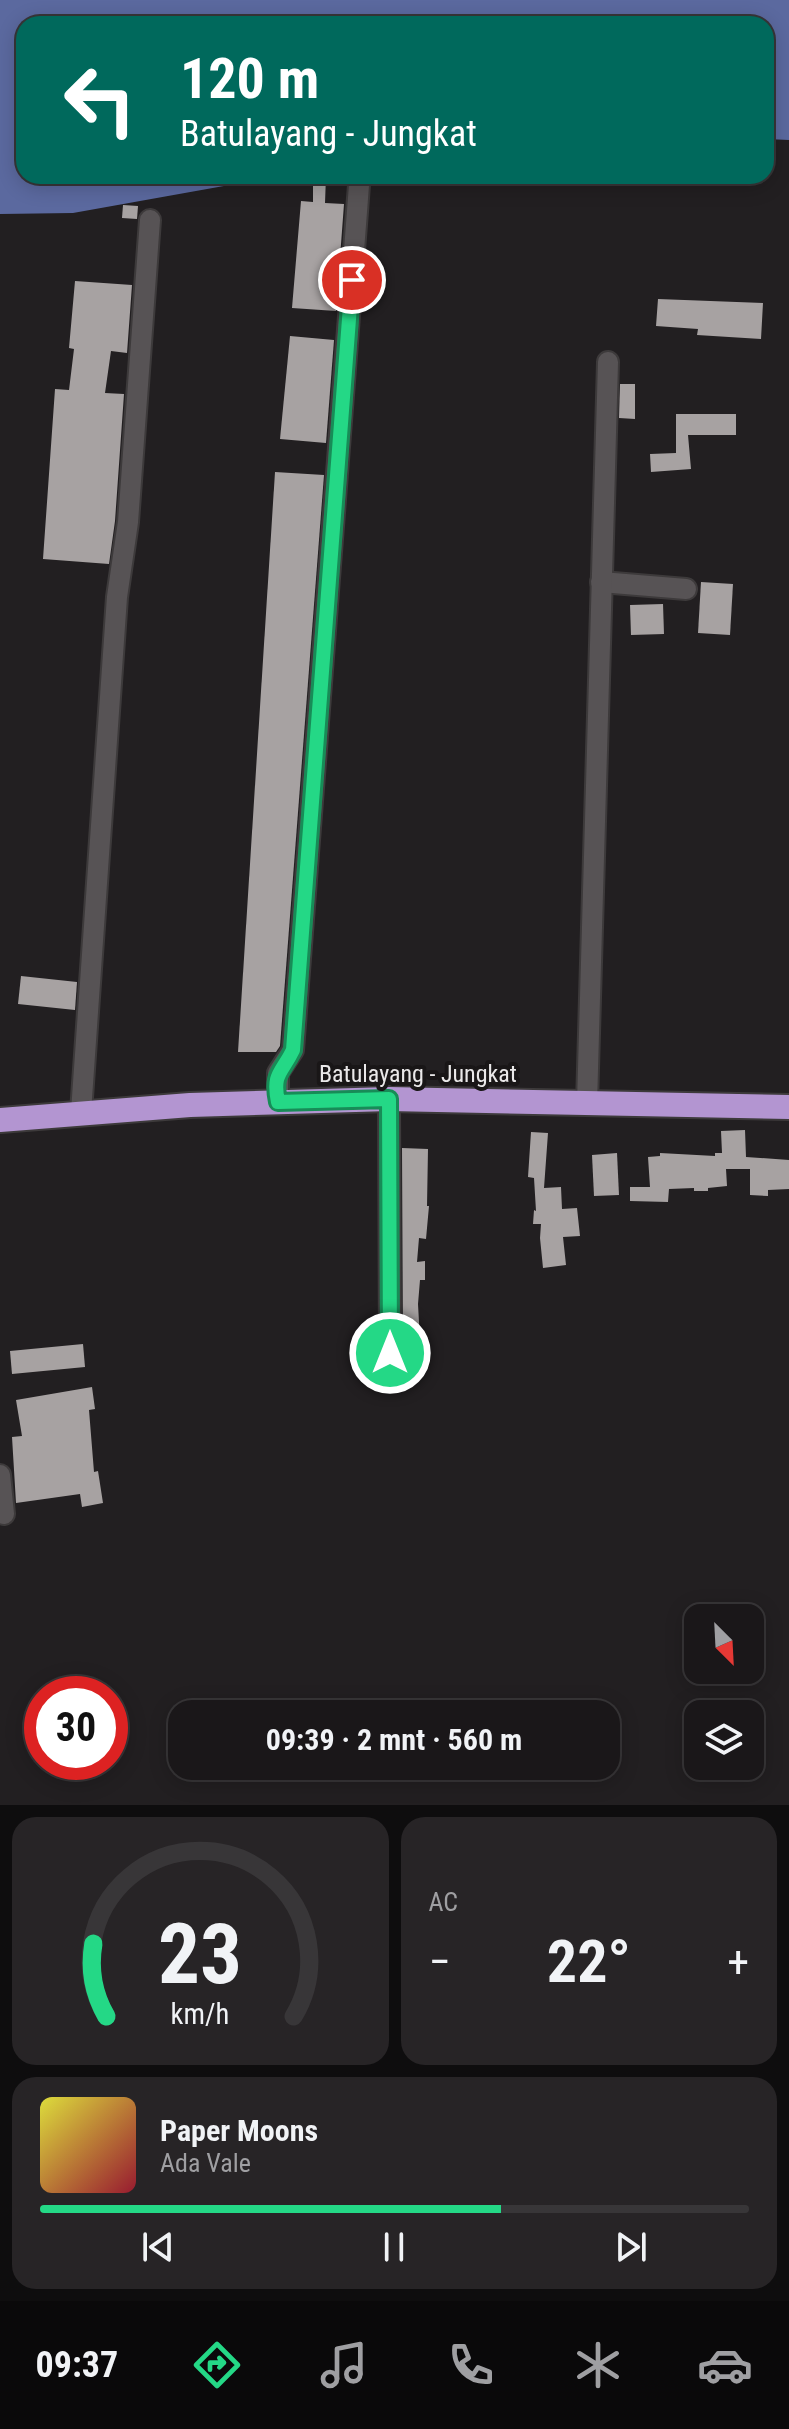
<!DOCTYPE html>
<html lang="id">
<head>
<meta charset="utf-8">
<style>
	body { margin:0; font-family:"Roboto Condensed",sans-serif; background:#272426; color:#f1f3f6; height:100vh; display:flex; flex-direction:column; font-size:30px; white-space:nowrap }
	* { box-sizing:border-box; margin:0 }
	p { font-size:26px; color:#9f9fa2 }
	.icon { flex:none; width:44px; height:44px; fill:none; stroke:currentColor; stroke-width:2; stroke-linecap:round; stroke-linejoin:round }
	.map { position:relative; height:1805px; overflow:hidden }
	.side { display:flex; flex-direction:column; gap:12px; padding:12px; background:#0e0d0e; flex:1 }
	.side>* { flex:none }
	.hud { position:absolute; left:16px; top:16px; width:758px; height:168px; border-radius:24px; box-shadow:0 4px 20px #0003,0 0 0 2px #383638; background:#00695c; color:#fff; overflow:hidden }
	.needle { width:52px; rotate:156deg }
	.fabs { position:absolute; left:684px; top:1604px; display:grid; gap:16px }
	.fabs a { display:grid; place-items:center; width:80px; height:80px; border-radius:16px; background:#1a1719; box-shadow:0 4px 20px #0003,0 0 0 2px #383638; font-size:40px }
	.speed { position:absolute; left:24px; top:1676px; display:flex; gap:16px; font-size:40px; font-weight:700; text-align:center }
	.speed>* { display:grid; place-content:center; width:104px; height:104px; border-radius:50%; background:#1a1719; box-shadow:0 4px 20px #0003,0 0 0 2px #383638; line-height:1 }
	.speed .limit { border:12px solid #d22; background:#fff; color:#111 }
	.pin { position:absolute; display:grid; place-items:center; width:68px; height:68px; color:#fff; margin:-34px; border:4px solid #fff; border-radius:50%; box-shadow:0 2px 8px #0007 }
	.me { position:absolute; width:88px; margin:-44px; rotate:0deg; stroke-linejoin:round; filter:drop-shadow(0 0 6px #0008) }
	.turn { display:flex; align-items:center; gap:28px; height:168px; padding:0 32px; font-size:36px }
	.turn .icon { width:104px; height:104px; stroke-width:2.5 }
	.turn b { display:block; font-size:56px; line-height:68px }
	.big { font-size:60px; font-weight:700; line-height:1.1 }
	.side .tile { flex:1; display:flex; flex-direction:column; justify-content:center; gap:12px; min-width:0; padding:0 28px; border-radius:24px; background:#272426 }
	.side .dial { align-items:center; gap:0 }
	.dial svg { height:208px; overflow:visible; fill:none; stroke:#383638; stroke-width:7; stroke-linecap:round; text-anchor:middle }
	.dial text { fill:#f1f3f6; stroke:none }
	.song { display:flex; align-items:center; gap:24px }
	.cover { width:96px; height:96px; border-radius:12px; background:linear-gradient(135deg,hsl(60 70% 55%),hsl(350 70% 35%)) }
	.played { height:8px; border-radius:4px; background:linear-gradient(90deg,#24d886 65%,#383638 65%) }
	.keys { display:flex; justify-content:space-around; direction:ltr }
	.heat { display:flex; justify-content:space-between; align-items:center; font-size:44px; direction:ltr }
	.side .tiles { flex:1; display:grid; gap:12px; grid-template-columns:1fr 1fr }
	.tile:last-child { grid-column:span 2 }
	.trip { position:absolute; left:168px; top:1700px; width:452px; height:80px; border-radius:24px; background:#1a1719; box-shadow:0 4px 20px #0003,0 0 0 2px #383638; font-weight:700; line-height:80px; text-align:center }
	.tabs { display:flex; height:128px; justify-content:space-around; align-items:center; background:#0a090a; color:#9f9fa2 }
	.tabs .icon { width:56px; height:56px }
	.tabs .on { color:#24d886 }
	.tabs b { font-size:36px; color:#f1f3f6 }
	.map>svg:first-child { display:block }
</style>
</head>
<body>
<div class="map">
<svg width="789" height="1805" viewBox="0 0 789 1805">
	<rect width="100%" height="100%" fill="#221f21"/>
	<path fill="#5b699f" d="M0 0H789V140L766 139V24H24V176H279L73 213 0 214Z"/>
	<g fill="#a7a2a2">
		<path d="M313 176H326L325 203 344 204 336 311 292 308 301 201 313 202Z"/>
		<path d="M123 205 138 206 137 219 122 218Z"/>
		<path d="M75 281 132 285 127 353 111 351 105 393 124 394 115 521 109 564 43 559 55 389 69 390 74 349 69 348Z"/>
		<path d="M658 299 763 303 761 339 697 335 698 329 656 326Z"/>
		<path d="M290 336 334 340 326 443 280 439Z"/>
		<path d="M620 384H635V419L619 418Z"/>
		<path d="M676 414H736V435H688L691 469 651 472 650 454 676 453Z"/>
		<path d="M275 472 324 475 280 1046 276 1052H238Z"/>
		<path d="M701 582 733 584 730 635 698 633Z"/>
		<path d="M663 604 664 634 631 635 630 605Z"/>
		<path d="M21 976 77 982 75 1010 18 1004Z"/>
		<path d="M745 1130 746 1157 789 1160V1189L768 1190V1196L750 1195V1169H726L727 1186 708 1188V1191H694V1188L669 1189 668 1202 630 1201V1187H650L648 1157 660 1156V1153L715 1156V1153H722L721 1131Z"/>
		<path d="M531 1132 548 1133 544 1188 561 1187 562 1209 577 1208 580 1236 563 1237 566 1265 543 1268 540 1238 541 1224H533L534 1210 536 1211 534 1178 528 1177Z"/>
		<path d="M402 1148 428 1149 427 1206H429L426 1239 419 1238 417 1262 425 1261V1280H420L418 1304 421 1359 401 1360 403 1353Z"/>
		<path d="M617 1153 619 1195 594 1196 592 1155Z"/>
		<path d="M83 1344 85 1367 12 1374 10 1351Z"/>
		<path d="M92 1387 95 1409 89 1410 94 1472 98 1471 103 1503 82 1507 80 1494 16 1503 12 1437 22 1436 16 1400Z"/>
	</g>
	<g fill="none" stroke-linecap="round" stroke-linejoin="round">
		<defs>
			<g id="minor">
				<path d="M601 582 686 589"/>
				<path d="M389 1099 390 1353"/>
				<path d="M278 1102V1073L293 1050 359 185"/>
				<path d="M587 1104 608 362"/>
				<path d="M81 1112 117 597 128 522 150 220"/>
				<path d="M0 1475 4 1514"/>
			</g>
			<path id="highway" d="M0 1120 190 1105 389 1099 789 1107"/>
		</defs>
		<use href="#minor" stroke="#3d3a3b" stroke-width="24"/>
		<use href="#highway" stroke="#3d3a3b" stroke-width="28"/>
		<use href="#minor" stroke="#575355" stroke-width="20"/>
		<use href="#highway" stroke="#b395d1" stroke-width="24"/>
	</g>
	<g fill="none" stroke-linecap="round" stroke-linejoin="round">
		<defs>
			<path id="route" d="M352 280 293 1050C282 1073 272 1073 278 1102L389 1099 390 1353"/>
		</defs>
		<use href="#route" stroke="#178c57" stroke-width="20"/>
		<use href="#route" stroke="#24d886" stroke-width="14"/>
	</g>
	<g text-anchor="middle" stroke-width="8" stroke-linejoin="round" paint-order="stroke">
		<g font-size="24" fill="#eae8e9" stroke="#191617">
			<text x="418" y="1082">Batulayang - Jungkat</text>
		</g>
	</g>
</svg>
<div class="fabs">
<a><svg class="needle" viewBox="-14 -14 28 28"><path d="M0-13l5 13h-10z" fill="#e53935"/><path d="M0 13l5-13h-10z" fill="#9f9fa2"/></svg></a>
<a><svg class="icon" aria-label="layers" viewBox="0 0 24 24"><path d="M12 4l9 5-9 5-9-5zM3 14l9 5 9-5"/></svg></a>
</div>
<div class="speed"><div class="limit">30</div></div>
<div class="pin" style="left:352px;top:280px;background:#d93025"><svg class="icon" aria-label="arrive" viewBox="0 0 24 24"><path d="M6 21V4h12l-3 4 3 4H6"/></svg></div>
<svg class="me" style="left:390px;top:1353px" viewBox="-20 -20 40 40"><circle r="17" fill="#24d886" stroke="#fff" stroke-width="3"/><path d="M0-11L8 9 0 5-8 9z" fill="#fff"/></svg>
<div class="trip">09:39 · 2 mnt · 560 m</div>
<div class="hud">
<div class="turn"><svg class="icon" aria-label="left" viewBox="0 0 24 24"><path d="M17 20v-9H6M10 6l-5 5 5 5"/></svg><div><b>120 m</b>Batulayang - Jungkat</div></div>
</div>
</div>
<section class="side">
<div class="tiles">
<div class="tile dial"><svg viewBox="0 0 100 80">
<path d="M14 69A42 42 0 1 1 86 69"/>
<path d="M14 69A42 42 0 0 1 9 41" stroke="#24d886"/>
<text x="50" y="56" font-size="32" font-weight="700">23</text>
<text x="50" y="72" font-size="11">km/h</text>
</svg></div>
<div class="tile"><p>AC</p>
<div class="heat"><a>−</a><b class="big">22°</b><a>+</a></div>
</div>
<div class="tile">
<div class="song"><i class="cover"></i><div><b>Paper Moons</b><p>Ada Vale</p></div></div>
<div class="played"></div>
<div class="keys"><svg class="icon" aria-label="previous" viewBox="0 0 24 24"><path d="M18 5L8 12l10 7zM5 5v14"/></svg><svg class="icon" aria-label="pause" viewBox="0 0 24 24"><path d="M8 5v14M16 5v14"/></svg><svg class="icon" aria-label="next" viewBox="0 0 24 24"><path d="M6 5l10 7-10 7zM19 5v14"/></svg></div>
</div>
</div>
</section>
<nav class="tabs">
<b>09:37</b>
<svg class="icon on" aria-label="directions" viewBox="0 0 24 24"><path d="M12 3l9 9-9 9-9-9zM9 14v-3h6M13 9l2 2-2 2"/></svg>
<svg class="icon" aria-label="music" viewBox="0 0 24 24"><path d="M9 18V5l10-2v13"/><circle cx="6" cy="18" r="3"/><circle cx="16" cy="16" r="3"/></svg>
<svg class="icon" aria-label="phone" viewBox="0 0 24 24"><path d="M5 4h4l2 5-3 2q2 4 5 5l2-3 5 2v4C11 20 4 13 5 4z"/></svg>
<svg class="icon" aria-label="climate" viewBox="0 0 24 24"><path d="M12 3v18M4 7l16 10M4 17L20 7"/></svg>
<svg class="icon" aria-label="car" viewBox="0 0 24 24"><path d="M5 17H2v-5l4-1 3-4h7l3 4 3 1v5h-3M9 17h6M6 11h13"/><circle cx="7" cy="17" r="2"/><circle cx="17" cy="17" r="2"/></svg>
</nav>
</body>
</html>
